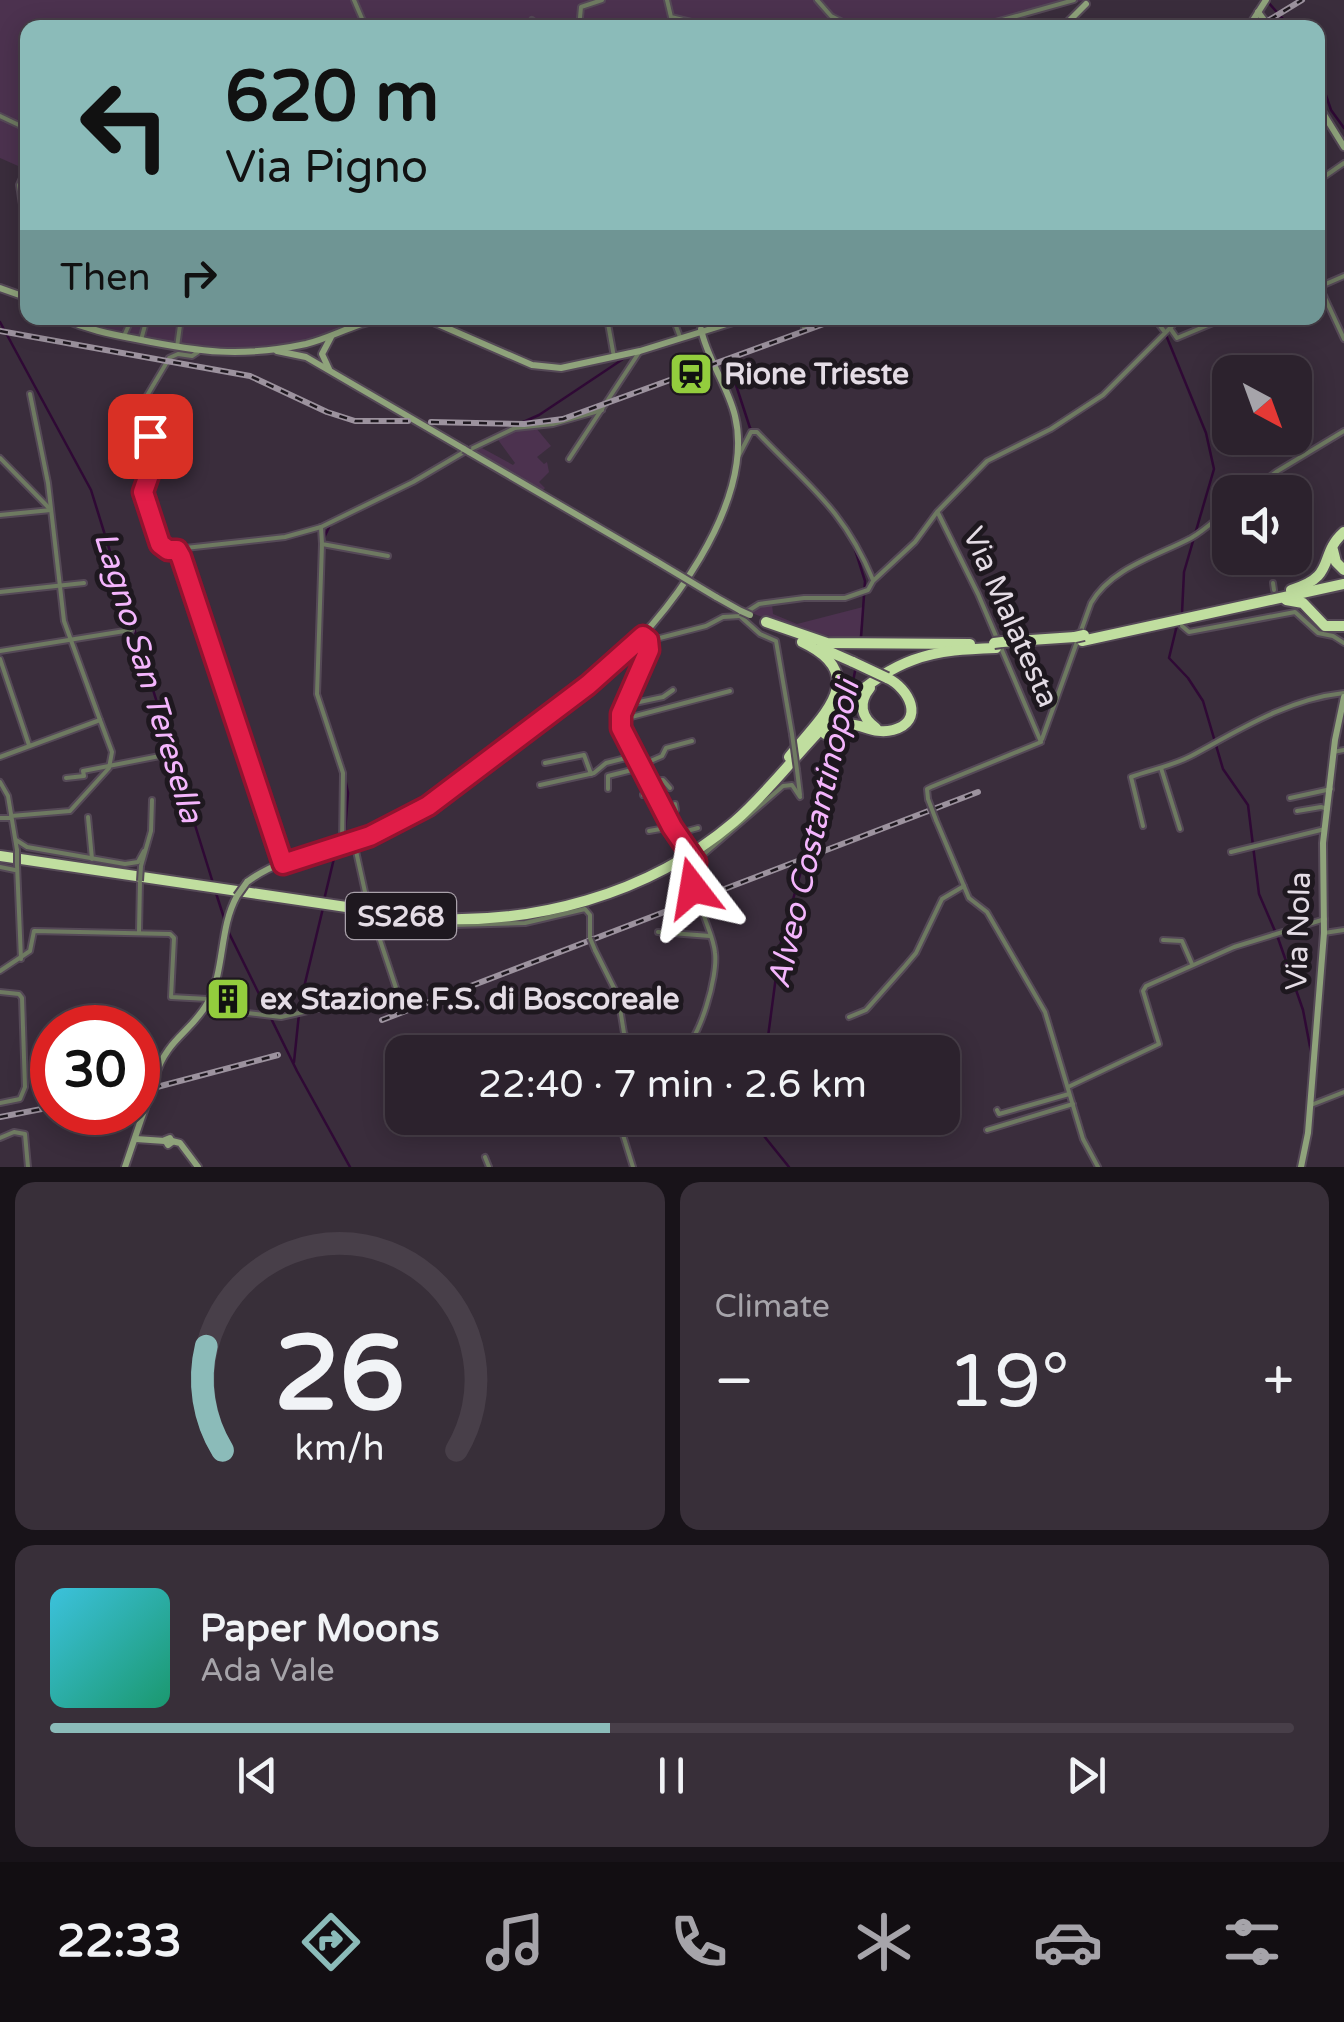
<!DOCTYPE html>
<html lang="en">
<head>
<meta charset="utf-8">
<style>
	body { margin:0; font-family:"Varela Round",sans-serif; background:#382f39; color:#f1f3f6; height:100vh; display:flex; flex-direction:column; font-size:38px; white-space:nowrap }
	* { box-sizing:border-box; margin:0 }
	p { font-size:32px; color:#a6a4aa }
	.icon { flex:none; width:55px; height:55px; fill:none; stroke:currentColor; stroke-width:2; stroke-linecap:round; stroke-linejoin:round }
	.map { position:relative; height:1167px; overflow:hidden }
	.details { display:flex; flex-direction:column; gap:15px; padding:15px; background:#181319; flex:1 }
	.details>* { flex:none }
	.guide { position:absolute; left:20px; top:20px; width:1305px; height:305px; border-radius:20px; box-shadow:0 5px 25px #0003,0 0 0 2px #483f49; background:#8bbbb9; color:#111; overflow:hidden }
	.needle { width:65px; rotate:139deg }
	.fabs { position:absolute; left:1212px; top:355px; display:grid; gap:20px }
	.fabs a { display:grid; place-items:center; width:100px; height:100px; border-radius:20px; background:#2c222d; box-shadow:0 5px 25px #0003,0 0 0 2px #483f49; font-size:50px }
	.speed { position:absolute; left:30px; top:1005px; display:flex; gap:20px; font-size:50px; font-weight:700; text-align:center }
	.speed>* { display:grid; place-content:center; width:130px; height:130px; border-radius:50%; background:#2c222d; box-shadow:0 5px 25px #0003,0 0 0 2px #483f49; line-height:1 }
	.speed .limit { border:15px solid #d22; background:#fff; color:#111 }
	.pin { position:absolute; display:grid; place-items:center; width:85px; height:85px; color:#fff; margin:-42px; border-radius:20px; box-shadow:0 5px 15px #0006 }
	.me { position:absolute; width:110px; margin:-55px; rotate:346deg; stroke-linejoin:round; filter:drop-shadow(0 0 8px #0008) }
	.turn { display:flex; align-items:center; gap:35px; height:210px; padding:0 40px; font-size:45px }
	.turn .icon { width:130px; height:130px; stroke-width:2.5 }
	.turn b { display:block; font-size:70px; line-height:85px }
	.then { display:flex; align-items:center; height:95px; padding:0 40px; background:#0003; gap:20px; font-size:38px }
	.big { font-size:75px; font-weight:600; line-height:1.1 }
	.details .widget { flex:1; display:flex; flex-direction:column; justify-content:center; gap:15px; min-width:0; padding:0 35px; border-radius:20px; background:#382f39 }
	.details .dial { align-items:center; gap:0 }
	.dial svg { height:260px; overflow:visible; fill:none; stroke:#483f49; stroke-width:7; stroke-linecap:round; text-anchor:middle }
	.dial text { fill:#f1f3f6; stroke:none }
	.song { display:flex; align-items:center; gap:30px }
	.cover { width:120px; height:120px; border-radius:15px; background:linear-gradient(135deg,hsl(190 70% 55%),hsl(160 70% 35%)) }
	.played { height:10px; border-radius:5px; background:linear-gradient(90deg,#8bbbb9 45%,#483f49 45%) }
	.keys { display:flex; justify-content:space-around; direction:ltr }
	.heat { display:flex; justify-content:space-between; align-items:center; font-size:55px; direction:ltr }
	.details .tiles { flex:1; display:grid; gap:15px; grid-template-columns:1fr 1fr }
	.widget:last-child { grid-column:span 2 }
	.trip { position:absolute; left:385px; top:1035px; width:575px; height:100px; border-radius:20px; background:#2c222d; box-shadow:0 5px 25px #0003,0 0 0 2px #483f49; font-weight:600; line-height:100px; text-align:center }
	.dock { display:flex; height:160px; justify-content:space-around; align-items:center; background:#120e12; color:#a6a4aa }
	.dock .icon { width:70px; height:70px }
	.dock .current { color:#8bbbb9 }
	.dock b { font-size:45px; color:#f1f3f6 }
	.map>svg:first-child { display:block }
</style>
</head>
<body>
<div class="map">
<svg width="1344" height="1167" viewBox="0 0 1344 1167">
	<rect width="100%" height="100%" fill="#3a2d3c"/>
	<g fill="#4c324f">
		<path d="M0 0H1085L979 28H28L27 244 18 182 25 169 0 158Z"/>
		<path d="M57 318H422H394L332 336 217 356 156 347 85 331Z"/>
		<path d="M536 428 551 446 537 457 544 464 547 462 549 472 539 482 545 488 541 492 472 450 482 448 513 465 515 463 496 437 516 429Z"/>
		<path d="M772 604 773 614 797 624 863 607 859 641 799 631 749 612 759 605Z"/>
	</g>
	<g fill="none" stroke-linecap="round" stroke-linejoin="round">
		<g stroke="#2f0935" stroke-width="2.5">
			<path d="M1267 1 1291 28"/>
			<path d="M1318 72 1331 110 1344 128"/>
			<path d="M0 322 91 490 213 883"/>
			<path d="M1166 335 1206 433 1214 469 1184 572 1182 613"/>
			<path d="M724 363 736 385 750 428 825 504"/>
			<path d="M521 423 539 415 626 357"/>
			<path d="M422 479 437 470"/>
			<path d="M830 511 846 533"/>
			<path d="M323 540 330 525"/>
			<path d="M853 543 865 581 861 638"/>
			<path d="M1177 625 1169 658 1188 678 1203 701 1223 769 1248 805 1259 894 1278 938 1303 1010 1311 1052"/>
			<path d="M851 692 856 666"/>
			<path d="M343 768 348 793 345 831"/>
			<path d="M215 890 225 921"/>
			<path d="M324 900 336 850"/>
			<path d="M229 933 297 1071 350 1167"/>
			<path d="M766 1052 780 946 815 821 823 781 841 729"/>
			<path d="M294 1062 300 1004 323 908"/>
			<path d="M758 1118 764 1136 789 1167"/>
		</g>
		<defs>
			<g id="street">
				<path d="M354 0 366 28"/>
				<path d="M667 0 671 17 691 22 697 28"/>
				<path d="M817 0 831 16 854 28"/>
				<path d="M528 28 532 20"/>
				<path d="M579 28 581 7 602 0"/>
				<path d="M974 28 1074 0"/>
				<path d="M0 116 21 126 28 144"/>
				<path d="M28 165 19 185 28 244"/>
				<path d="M1318 181 1344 163"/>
				<path d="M1318 283 1344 339"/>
				<path d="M1321 286 1344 276"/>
				<path d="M607 318 614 357"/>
				<path d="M673 318 680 337"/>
				<path d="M1154 318 1164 331"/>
				<path d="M804 328 808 318"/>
				<path d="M1170 328 1177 338 1220 320"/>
				<path d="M124 336 132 318"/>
				<path d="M141 340 147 318"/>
				<path d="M177 347 181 318"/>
				<path d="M169 358 178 354 192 356 198 352"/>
				<path d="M167 362 142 404 152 456 143 492 160 544 167 550 285 537 321 527 413 482 464 452"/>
				<path d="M30 394 48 483 64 621 100 720"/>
				<path d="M141 406 125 426 143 488"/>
				<path d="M471 449 515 428 553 424 602 410"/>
				<path d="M738 457 751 432H757C808 486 843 508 873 580"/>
				<path d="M0 458 49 508"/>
				<path d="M569 459 640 351"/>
				<path d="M1250 492 1276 472 1344 431"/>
				<path d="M0 515 51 510"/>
				<path d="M321 527 322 544 388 556"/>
				<path d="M322 544 317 694 343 773 342 844"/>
				<path d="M177 550 215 663 223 677 283 863"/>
				<path d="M1273 583 1274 590"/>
				<path d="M0 592 84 583"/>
				<path d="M740 616 760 634 776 641 792 734"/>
				<path d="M1182 626 1189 632 1295 612 1318 633 1333 636 1344 643"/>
				<path d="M643 636 652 640 706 626 723 617 740 616 759 604 804 598H845L868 590 873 581 915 542 937 512 987 461 1051 429 1103 395 1180 318"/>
				<path d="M648 640 649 649 621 714V728L682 844"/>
				<path d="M0 651 131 630"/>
				<path d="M0 659 29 745"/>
				<path d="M625 705 663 697 673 690"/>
				<path d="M620 720 730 691"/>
				<path d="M1042 739 1091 603C1111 568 1157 556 1191 538 1205 530 1217 518 1230 508"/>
				<path d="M1333 752 1344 750"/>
				<path d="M0 757 100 720 112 752 109 768 70 811 11 816"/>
				<path d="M545 763 584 755 591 774"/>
				<path d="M639 766 662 756 666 748 692 741"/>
				<path d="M1161 768 1180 829"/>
				<path d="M797 770 800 795"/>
				<path d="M66 778 84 776 83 771 170 754"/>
				<path d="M649 781 663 780 670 788"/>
				<path d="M0 782 8 796 17 850"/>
				<path d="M540 785 594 773 606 763 634 756"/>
				<path d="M608 789V776L640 768"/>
				<path d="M643 795 655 792"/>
				<path d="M1290 798 1331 789"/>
				<path d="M928 799 927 789 931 787 1041 742 978 594 938 513"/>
				<path d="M662 805 676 810 675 804"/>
				<path d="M1297 811 1321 807 1328 809"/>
				<path d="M88 817 92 859"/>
				<path d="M0 818H11"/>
				<path d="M936 820 969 898 987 912 1045 1012 1083 1139 1098 1167"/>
				<path d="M1143 826 1131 777C1150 770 1172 766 1191 756 1239 730 1288 699 1344 693"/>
				<path d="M649 831 672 827"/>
				<path d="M676 834 698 828"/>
				<path d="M16 840 27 847 125 864 138 862 144 851"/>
				<path d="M354 842 367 901"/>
				<path d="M1231 852 1325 829"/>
				<path d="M17 865 21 959"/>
				<path d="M141 866 151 831 152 800"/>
				<path d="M0 867 15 870"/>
				<path d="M693 882 698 875 703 855 783 786 792 785 800 797"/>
				<path d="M693 888 698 869 693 858"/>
				<path d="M376 927 525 923 585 909 590 915V938"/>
				<path d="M139 932 140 881"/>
				<path d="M658 932 710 936"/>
				<path d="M1324 933 1344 930"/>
				<path d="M1163 940 1182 941 1192 964"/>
				<path d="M595 950 618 996 624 1033 635 1052"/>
				<path d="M0 971 30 951 34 931 170 934 174 938 171 997 208 999"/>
				<path d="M0 992 19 994 22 998 25 1087 20 1099 0 1103"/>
				<path d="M204 1008 281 1017 394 992 396 988 372 916"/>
				<path d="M849 1017 866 1010 905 966 916 953 942 899 964 886"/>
				<path d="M681 1052C700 1040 718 976 715 953 714 940 707 926 703 913"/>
				<path d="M1068 1087 1159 1044 1143 991 1146 986 1234 947 1325 919"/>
				<path d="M1311 1105 1344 1092"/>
				<path d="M997 1110 999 1114 1069 1094"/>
				<path d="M624 1118 619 1122 633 1167"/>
				<path d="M987 1130 1073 1104"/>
				<path d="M0 1138 14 1132 25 1134 28 1167"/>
				<path d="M485 1157 489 1167"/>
			</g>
			<g id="secondary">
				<path d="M1258 12 1270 28"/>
				<path d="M1062 28 1086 4"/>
				<path d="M1248 28 1266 0"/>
				<path d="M1318 105 1344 147"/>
				<path d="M0 288 28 298"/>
				<path d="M61 318C86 329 109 334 136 339 200 352 240 358 306 344 334 337 356 322 387 318"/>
				<path d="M424 318 532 365 561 368 640 351 746 318"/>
				<path d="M277 351 306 357 464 449"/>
				<path d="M329 369 322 354 331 337"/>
				<path d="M469 452 656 561"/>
				<path d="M716 597 741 611"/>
				<path d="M247 882C288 851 345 850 390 827 467 788 534 728 602 675 665 622 756 503 735 416 728 386 707 359 701 329"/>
				<path d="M155 1077C167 1038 192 1032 208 1002 225 970 219 928 237 896"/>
				<path d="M170 1138 172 1142 168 1145 165 1140Z"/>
				<path d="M136 1139 165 1141"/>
				<path d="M172 1141 180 1143 198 1167"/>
				<path d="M125 1167 150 1093"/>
				<path d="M1301 1167 1308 1133 1324 933 1323 843 1335 740 1344 697"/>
			</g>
			<g id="highway">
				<path d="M1333 550 1336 562 1344 570"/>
				<path d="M1291 590C1338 576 1317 556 1344 532"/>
				<path d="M1286 600 1303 603 1325 626H1344"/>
				<path d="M766 622 827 643 970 644"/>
				<path d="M1082 641 1344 584"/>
				<path d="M1002 642 1075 637"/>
				<path d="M821 648 853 662"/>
				<path d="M870 688C858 703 861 717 876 728"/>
				<path d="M825 734C854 711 866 737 893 730 926 721 909 688 887 678"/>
				<path d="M789 757C819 718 874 676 802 642"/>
				<path d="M0 856 421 918C532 926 648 895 734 822 792 772 841 686 913 660 940 650 968 649 996 648"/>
			</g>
		</defs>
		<use href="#street" stroke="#554957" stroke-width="8"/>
		<use href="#secondary" stroke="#554957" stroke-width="10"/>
		<use href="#highway" stroke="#554957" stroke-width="14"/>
		<use href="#street" stroke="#6e7a61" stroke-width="4"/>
		<use href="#secondary" stroke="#8fa37b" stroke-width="6"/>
		<use href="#highway" stroke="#c0de9f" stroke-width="10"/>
		<defs>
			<g id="rail">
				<path d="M1256 28 1302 0"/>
				<path d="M0 331 250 376 327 412 355 421H408"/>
				<path d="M431 422 524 424 563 419 840 318"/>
				<path d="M382 1020 978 792"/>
				<path d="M138 1092 278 1055"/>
				<path d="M0 1117 52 1107"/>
			</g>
		</defs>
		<use href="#rail" stroke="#9c929e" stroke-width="6"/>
		<use href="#rail" stroke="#1e181f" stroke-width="2.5" stroke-dasharray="8" stroke-linecap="butt"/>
		<defs>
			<g id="street-bridge">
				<path d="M792 734 797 770"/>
				<path d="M928 799 936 820"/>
				<path d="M683 845 693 858"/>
				<path d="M17 865V850"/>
				<path d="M140 881 141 866"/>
				<path d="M693 888 703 913"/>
				<path d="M367 901 372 916"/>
				<path d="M590 938 595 950"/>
			</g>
			<g id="secondary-bridge">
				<path d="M464 449 469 452"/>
				<path d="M656 561 716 597"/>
				<path d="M741 611 750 615"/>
				<path d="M237 896 247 882"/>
				<path d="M150 1093 155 1077"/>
			</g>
			<g id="highway-bridge">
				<path d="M1075 637 1084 635"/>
				<path d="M994 643 1002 642"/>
				<path d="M853 662 887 678"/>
			</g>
		</defs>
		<use href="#street-bridge" stroke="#554957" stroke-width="8" stroke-linecap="butt"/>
		<use href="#secondary-bridge" stroke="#554957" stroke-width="10" stroke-linecap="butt"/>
		<use href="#highway-bridge" stroke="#554957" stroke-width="14" stroke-linecap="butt"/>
		<use href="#street-bridge" stroke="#6e7a61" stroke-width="4"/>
		<use href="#secondary-bridge" stroke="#8fa37b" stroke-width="6"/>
		<use href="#highway-bridge" stroke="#c0de9f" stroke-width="10"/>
	</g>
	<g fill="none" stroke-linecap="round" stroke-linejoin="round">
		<defs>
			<path id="route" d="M150 436 152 466 143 492 160 544 168 550H177L181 557 283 864 370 836 428 806 588 685 643 636 648 640 649 650 621 714V728L672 827 696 862 693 888"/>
		</defs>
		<use href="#route" stroke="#92132f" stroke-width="25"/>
		<use href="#route" stroke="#e11d48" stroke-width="18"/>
	</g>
	<defs>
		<symbol id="station-square" viewBox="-11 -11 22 22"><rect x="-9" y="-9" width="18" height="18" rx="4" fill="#93cd3d" stroke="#1e181f"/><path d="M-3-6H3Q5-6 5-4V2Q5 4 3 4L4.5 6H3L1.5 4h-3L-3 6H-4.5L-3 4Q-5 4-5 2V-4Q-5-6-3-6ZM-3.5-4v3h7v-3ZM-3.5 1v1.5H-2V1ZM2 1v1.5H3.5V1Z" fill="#111"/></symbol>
		<symbol id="building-square" viewBox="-11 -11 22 22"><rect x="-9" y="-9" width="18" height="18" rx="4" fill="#93cd3d" stroke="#1e181f"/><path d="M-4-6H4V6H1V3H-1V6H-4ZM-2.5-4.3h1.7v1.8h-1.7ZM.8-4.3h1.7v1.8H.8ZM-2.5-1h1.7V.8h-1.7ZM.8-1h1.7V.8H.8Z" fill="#111"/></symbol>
	</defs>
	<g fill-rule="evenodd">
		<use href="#station-square" x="666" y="349" width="50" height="50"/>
		<use href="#building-square" x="203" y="974" width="50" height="50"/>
	</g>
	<g text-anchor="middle" stroke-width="10" stroke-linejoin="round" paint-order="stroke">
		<rect fill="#1e181f" stroke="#a9a1aa" stroke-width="2.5" x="346" y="893" width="110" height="46" rx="8"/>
		<g font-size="28" font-weight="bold" fill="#e4dce5">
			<text x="401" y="926">SS268</text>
		</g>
		<g font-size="30" font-weight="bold" fill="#e4dce5" stroke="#1e181f" text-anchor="start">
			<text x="724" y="384">Rione Trieste</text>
			<text x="260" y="1009">ex Stazione F.S. di Boscoreale</text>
		</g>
		<g font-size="30" fill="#e4dce5" stroke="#1e181f">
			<text transform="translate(1011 617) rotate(66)" y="10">Via Malatesta</text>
			<text transform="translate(1298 931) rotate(-88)" y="10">Via Nola</text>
		</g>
		<g font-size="32" font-style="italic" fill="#f4b5fd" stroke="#1e181f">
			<text transform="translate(149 677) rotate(73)" y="11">Lagno San Teresella</text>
			<text transform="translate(813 834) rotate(-77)" y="11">Alveo Costantinopoli</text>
		</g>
	</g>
</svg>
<div class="fabs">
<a><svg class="needle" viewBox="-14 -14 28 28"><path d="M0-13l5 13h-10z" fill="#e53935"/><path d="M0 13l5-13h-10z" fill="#a6a4aa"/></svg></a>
<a><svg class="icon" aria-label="sound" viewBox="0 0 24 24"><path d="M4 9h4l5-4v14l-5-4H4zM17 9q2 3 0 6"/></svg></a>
</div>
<div class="speed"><div class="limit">30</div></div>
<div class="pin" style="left:150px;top:436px;background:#d93025"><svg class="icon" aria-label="arrive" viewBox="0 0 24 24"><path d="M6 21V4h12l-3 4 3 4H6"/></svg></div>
<svg class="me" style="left:693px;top:888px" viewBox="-20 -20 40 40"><path d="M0-17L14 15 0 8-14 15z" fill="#e11d48" stroke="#fff" stroke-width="4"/></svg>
<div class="trip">22:40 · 7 min · 2.6 km</div>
<div class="guide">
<div class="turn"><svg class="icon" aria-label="left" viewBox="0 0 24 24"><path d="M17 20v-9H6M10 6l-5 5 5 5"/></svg><div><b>620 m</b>Via Pigno</div></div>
<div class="then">Then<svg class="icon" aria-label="right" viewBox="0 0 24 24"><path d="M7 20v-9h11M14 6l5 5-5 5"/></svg></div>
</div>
</div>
<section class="details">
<div class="tiles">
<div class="widget dial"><svg viewBox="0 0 100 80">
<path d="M14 69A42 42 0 1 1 86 69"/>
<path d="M14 69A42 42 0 0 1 9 37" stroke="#8bbbb9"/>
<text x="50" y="56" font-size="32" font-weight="700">26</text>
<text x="50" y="72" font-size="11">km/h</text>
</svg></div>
<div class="widget"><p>Climate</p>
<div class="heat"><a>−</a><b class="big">19°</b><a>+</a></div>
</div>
<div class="widget">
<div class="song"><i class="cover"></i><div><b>Paper Moons</b><p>Ada Vale</p></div></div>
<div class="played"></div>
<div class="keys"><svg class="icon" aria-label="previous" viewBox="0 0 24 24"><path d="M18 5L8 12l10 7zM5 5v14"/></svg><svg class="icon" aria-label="pause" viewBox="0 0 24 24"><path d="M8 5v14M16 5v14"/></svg><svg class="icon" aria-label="next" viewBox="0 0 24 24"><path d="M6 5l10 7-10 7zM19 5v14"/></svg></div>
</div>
</div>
</section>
<nav class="dock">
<b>22:33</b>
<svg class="icon current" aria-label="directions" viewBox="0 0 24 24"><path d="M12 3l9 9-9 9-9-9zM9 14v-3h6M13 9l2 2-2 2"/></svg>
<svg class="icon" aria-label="music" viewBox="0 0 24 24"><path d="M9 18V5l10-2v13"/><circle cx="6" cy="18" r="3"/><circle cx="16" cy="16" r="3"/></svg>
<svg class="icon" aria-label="phone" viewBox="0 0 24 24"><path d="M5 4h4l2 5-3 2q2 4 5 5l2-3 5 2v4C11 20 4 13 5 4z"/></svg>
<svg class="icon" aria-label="climate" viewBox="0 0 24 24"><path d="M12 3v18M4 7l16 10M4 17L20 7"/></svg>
<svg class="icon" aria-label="car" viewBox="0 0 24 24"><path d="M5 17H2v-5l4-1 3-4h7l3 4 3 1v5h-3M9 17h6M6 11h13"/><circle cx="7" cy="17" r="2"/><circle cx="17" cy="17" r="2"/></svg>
<svg class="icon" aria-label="filters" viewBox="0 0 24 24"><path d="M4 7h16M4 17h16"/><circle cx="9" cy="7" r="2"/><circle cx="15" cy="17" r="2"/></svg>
</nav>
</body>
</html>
